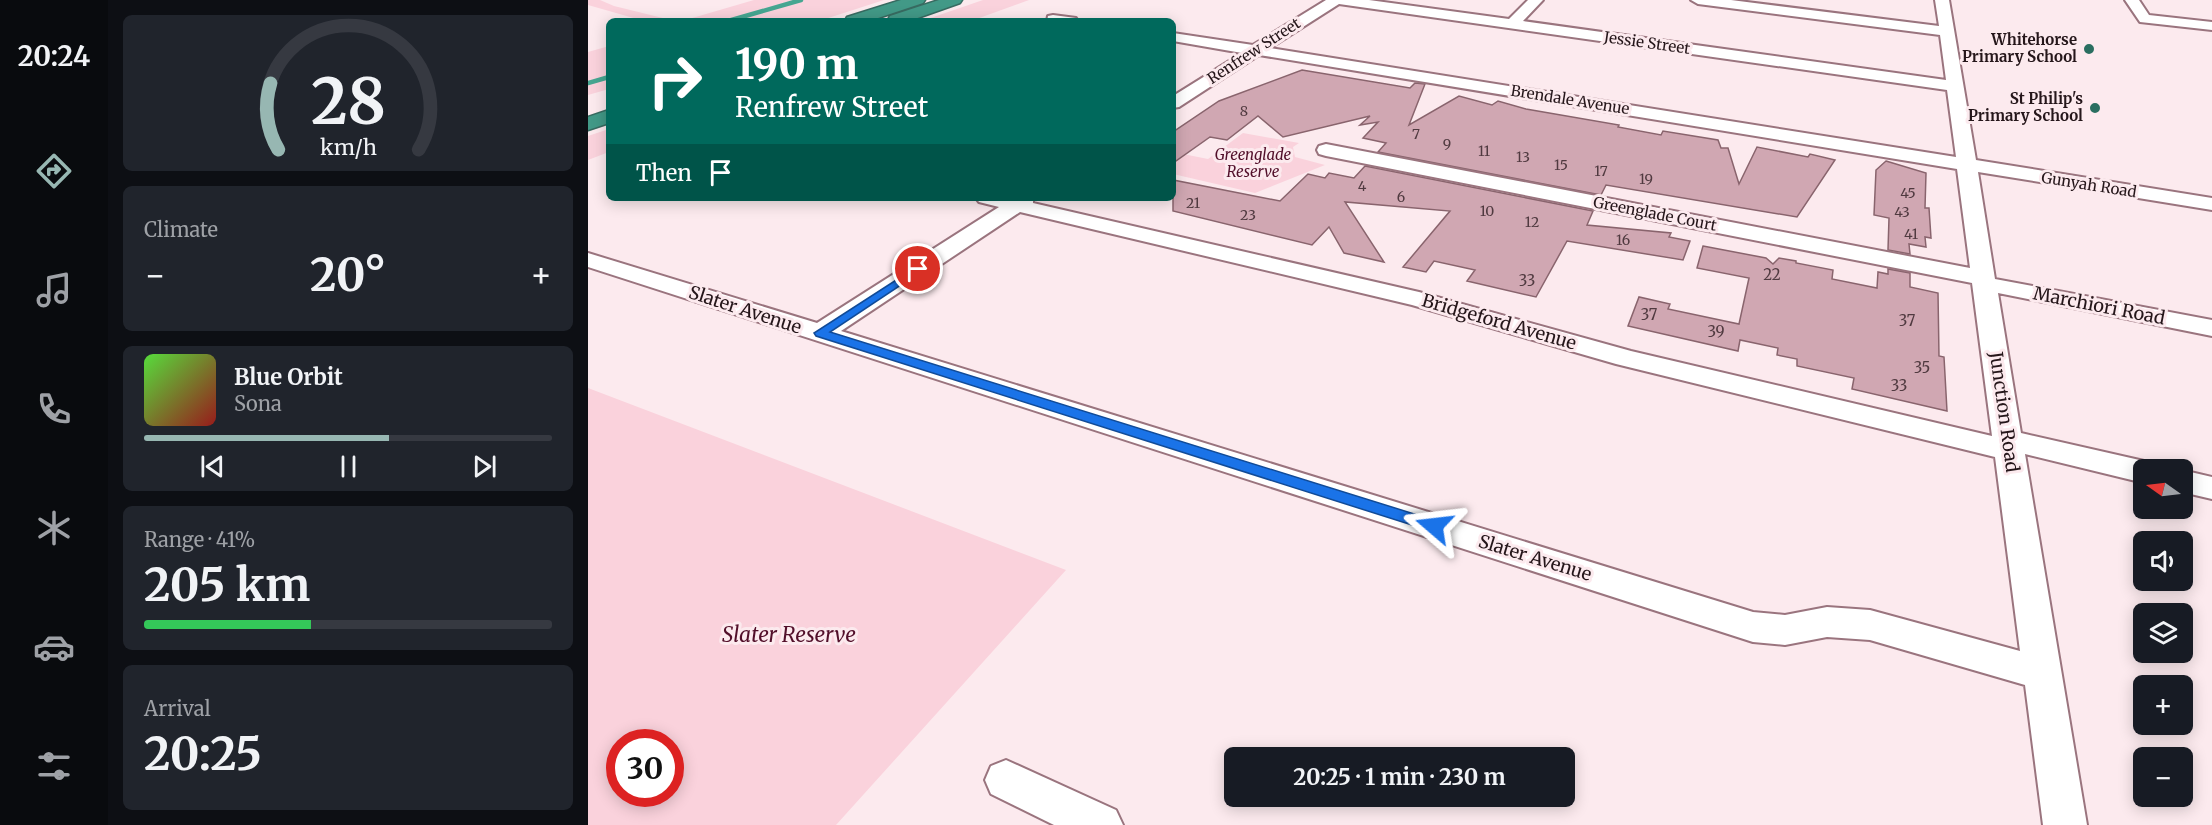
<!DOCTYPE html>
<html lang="en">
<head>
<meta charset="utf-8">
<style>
	body { margin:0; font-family:Merriweather,serif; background:#20242c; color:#f1f3f6; height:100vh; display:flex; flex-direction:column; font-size:22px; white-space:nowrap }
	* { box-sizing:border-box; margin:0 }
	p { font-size:20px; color:#9ea1a6 }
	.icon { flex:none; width:33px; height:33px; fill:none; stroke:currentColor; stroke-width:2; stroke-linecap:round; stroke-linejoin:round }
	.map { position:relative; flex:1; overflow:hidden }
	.side { display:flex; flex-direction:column; gap:15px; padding:15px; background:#0d0f14; width:480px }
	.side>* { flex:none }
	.guide { position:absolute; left:18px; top:18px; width:570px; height:183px; border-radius:9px; box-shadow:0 3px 15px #0003; background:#00695c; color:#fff; overflow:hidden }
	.needle { width:39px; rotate:284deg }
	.controls { position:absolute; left:1545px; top:459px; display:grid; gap:12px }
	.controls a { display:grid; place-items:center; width:60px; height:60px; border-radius:9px; background:#171b24; box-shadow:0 3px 15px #0003; font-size:30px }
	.speed { position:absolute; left:18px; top:729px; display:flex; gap:12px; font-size:30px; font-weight:700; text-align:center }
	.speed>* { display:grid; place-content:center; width:78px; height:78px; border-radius:50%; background:#171b24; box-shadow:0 3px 15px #0003; line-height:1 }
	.speed .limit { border:9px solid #d22; background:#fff; color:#111 }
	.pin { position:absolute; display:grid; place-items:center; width:51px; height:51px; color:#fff; margin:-26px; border:3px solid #fff; border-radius:50%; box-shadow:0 2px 6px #0007 }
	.me { position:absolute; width:66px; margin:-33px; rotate:287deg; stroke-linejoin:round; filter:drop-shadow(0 0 4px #0008) }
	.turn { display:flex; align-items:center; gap:21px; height:126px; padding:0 30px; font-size:27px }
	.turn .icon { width:78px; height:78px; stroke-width:2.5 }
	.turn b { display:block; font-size:42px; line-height:51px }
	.then { display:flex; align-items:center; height:57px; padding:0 30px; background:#0003; gap:12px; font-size:22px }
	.big { font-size:45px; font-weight:700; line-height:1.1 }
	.side .widget { flex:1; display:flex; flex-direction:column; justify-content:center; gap:9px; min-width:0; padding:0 21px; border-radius:9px; background:#20242c }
	.side .dial { align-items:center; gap:0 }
	.dial svg { height:156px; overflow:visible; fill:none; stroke:#363941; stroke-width:7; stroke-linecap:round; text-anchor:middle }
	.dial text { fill:#f1f3f6; stroke:none }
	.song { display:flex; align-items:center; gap:18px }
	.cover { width:72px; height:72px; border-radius:9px; background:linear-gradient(135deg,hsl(110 70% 55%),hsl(0 70% 35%)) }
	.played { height:6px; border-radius:3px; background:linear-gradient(90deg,#97b7b2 60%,#363941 60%) }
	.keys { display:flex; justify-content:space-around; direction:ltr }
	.heat { display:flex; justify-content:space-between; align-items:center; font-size:33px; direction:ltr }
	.charge { height:9px; border-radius:4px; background:linear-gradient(90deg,#34c759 41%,#363941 0) }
	.trip { position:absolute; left:636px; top:747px; width:351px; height:60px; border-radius:9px; background:#171b24; box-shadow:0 3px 15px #0003; font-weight:700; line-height:60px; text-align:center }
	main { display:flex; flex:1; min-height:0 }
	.menu { display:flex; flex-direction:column; width:108px; justify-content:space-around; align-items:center; background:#090b0e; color:#9ea1a6 }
	.menu .icon { width:42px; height:42px }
	.menu .on { color:#97b7b2 }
	.menu b { font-size:27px; color:#f1f3f6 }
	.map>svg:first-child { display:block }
</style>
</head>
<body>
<main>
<nav class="menu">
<b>20:24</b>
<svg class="icon on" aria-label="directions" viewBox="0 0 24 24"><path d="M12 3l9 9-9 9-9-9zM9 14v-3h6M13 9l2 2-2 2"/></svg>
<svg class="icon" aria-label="music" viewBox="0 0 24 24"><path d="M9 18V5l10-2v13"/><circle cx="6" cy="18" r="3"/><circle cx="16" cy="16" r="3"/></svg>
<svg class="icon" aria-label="phone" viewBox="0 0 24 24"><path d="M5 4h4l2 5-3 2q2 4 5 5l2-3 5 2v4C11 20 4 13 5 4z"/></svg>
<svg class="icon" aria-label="climate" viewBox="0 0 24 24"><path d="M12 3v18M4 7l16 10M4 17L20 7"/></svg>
<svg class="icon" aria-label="car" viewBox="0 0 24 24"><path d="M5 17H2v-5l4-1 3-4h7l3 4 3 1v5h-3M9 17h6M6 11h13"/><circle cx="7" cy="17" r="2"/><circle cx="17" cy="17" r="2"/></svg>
<svg class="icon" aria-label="filters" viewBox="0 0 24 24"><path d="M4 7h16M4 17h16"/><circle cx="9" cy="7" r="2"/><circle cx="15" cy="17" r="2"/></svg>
</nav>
<section class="side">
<div class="widget dial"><svg viewBox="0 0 100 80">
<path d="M14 69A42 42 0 1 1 86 69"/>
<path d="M14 69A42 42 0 0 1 10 35" stroke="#97b7b2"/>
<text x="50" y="56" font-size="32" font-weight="700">28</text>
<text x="50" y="72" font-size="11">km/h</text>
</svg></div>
<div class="widget"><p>Climate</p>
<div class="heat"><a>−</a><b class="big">20°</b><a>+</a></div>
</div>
<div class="widget">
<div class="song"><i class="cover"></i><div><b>Blue Orbit</b><p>Sona</p></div></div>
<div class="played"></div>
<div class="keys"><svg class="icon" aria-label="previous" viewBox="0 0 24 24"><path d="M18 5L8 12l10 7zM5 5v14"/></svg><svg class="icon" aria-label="pause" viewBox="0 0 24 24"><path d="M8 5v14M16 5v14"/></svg><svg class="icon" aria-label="next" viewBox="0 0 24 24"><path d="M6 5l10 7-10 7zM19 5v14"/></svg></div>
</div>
<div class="widget"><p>Range · 41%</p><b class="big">205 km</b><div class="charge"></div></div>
<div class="widget"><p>Arrival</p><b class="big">20:25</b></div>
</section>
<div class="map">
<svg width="1624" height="825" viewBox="0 0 1624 825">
	<rect width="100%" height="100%" fill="#fceaee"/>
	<g fill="#fad2dc" fill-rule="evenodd">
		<path d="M0 0H12L26 6 87 21H56L0 5Z"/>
		<path d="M166 0H296L231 21H94Z"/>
		<path d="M395 0H441L383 21H334Z"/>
		<path d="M21 46V89L0 95V52Z"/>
		<path d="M21 129V152L0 160V136Z"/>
		<path d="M655 133 711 143 705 147 707 157 737 165 667 193 585 174V152L620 159Z"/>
		<path d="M0 388 478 570 248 825H0ZM82 742V794H32V742Z"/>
	</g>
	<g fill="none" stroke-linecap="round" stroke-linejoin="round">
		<g stroke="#46a691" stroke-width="4.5">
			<path d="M140 21 213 0"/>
			<path d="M0 83 21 77"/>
		</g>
	</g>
	<g fill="#d0a7b2" stroke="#89646d" stroke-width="1.5">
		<path d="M714 70 822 88 827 83 837 84 821 125 871 96 904 105 910 101 938 109 1031 125 1030 127 1073 135 1075 131 1130 140 1133 148H1140L1151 184 1169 147 1220 157 1222 154 1247 160 1209 217 1018 185 1013 195 790 152 798 143 775 138 790 122 772 125 782 116 695 137 670 116 639 140 622 137 585 163V132L631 101Z"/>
		<path d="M1298 161 1338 173 1337 208H1341L1343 238 1337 237 1338 247 1321 244 1322 254 1300 250 1301 218 1286 215 1288 170Z"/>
		<path d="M777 166 1005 211 999 225 1083 233 1081 237 1102 241 1095 260 979 241 948 297 879 281 887 270 846 261 838 272 815 267 862 211 757 202 796 262 756 253 741 227 724 245 585 211V180L692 201 720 174 737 178 741 173 766 178Z"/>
		<path d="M1115 246 1178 258 1185 264 1191 258 1208 261V263L1245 270 1244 279 1289 288 1290 272 1300 274V269L1322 273V287L1350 293 1351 356 1356 357 1359 411 1264 389 1266 378 1209 366V359L1189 355 1190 348 1152 340 1150 351 1040 326 1051 297 1082 304 1080 309 1151 324 1161 278 1109 268Z"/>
	</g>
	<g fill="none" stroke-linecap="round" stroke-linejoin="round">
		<defs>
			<g id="minor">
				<path d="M738 0H781L921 19 940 0H955L935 21 1358 80 1352 35 1110 4 1103 0H1143L1351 26 1347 0H1361L1388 160 1624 198V210L1390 172 1407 279 1624 320V336L1410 293 1433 433 1556 461 1567 464 1570 470H1556V483L1437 454 1499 825H1455L1437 685 1282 640 1239 637 1197 645 1165 642 0 267V253L229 323 411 207 391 202 388 198H445V203L831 292 1043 351 1404 436 1384 283 738 156 731 154 729 150 731 146 738 144 1382 268 1369 169 671 55 591 107 585 108V96L654 53 585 41V33L665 45ZM751 4 1359 90 1368 157 682 48ZM432 212 824 305 1028 364 1407 457 1432 651 1282 610 1239 607 1197 615 1165 612 253 331Z"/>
				<path d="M1537 0H1551L1561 15 1624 22V30L1552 22Z"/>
				<path d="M465 15 488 18 490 21H459L460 16Z"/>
				<path d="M1594 470 1624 477V499L1594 492Z"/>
				<path d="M418 760 528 810 535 825H466L403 794 397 780 403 766Z"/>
			</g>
			<g id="highway">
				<path d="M313 0H337L335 3 281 21H257L259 17Z"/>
				<path d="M351 0H374L372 3 321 21 300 20 302 16Z"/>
				<path d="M21 110V123L0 130V117Z"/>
			</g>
		</defs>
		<use href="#minor" stroke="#9a747e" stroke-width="4"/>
		<use href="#highway" stroke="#386b61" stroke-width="3"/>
		<use href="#minor" fill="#fff" fill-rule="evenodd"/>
		<use href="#highway" fill="#429987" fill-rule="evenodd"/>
	</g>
	<path fill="#1a73e8" stroke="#114b97" stroke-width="1.5" d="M330 266 335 269 334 271 242 332 852 522 854 526 852 531 846 532 228 336 226 333Z"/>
	<g fill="#2a6e60" stroke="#fceaee" stroke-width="2">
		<circle cx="1501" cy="49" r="6"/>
		<circle cx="1507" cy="108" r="6"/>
	</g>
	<g text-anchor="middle" stroke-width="6" stroke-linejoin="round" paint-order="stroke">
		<g font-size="14" fill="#503a40">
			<text x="656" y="116">8</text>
			<text x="828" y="139">7</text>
			<text x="859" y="149">9</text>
			<text x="896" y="156">11</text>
			<text x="935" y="162">13</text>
			<text x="973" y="170">15</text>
			<text x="1013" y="176">17</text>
			<text x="1058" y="184">19</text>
			<text x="774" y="191">4</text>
			<text x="1320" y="198">45</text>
			<text x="813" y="202">6</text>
			<text x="605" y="208">21</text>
			<text x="899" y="216">10</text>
			<text x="1314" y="217">43</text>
			<text x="660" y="220">23</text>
			<text x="944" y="227">12</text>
			<text x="1323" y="239">41</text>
			<text x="1035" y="245">16</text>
		</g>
		<g font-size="15" font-weight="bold" fill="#25161a" stroke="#fceaee" text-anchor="end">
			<text x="1489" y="45">Whitehorse<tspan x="1489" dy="17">Primary School</tspan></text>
			<text x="1495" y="104">St Philip's<tspan x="1495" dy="17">Primary School</tspan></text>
		</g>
		<g font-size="15" fill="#25161a" stroke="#fceaee">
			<text transform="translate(1059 43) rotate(8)" y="5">Jessie Street</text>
			<text transform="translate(666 51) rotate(-33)" y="5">Renfrew Street</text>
			<text transform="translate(982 100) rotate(9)" y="5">Brendale Avenue</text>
			<text transform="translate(1501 185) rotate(9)" y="5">Gunyah Road</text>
			<text transform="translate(1067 214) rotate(11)" y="5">Greenglade Court</text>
		</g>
		<g font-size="15" font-style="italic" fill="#520f2a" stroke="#fceaee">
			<text x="665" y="160">Greenglade<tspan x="665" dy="17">Reserve</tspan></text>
		</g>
		<g font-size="15" fill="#503a40">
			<text x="1184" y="280">22</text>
			<text x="939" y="286">33</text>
			<text x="1061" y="320">37</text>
			<text x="1319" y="326">37</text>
			<text x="1128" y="337">39</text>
			<text x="1334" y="373">35</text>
			<text x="1311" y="391">33</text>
		</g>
		<g font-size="18" fill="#25161a" stroke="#fceaee">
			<text transform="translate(1511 306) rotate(11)" y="6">Marchiori Road</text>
			<text transform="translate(157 310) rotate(18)" y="6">Slater Avenue</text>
			<text transform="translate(911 322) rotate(16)" y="6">Bridgeford Avenue</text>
			<text transform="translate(1416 412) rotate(82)" y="6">Junction Road</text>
			<text transform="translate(947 558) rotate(17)" y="6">Slater Avenue</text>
		</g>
		<g font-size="21" font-style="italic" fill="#520f2a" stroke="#fceaee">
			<text x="201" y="642">Slater Reserve</text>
		</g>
	</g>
</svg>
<div class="controls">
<a><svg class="needle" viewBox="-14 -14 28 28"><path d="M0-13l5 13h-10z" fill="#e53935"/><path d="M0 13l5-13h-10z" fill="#9ea1a6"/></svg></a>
<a><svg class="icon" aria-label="sound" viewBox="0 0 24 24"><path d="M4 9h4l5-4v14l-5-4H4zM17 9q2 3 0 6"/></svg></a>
<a><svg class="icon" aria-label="layers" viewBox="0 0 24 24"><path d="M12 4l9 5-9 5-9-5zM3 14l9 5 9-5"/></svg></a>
<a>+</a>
<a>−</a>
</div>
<div class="speed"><div class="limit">30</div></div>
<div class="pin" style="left:330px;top:269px;background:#d93025"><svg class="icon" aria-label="arrive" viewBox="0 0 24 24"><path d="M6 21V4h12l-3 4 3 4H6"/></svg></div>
<svg class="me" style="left:846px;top:526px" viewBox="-20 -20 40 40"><path d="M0-17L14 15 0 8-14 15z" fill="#1a73e8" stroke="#fff" stroke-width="4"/></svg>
<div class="trip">20:25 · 1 min · 230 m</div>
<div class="guide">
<div class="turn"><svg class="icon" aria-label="right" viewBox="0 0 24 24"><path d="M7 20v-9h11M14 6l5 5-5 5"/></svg><div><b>190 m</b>Renfrew Street</div></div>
<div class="then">Then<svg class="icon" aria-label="arrive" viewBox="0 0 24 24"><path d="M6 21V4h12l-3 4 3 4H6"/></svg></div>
</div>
</div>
</main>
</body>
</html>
